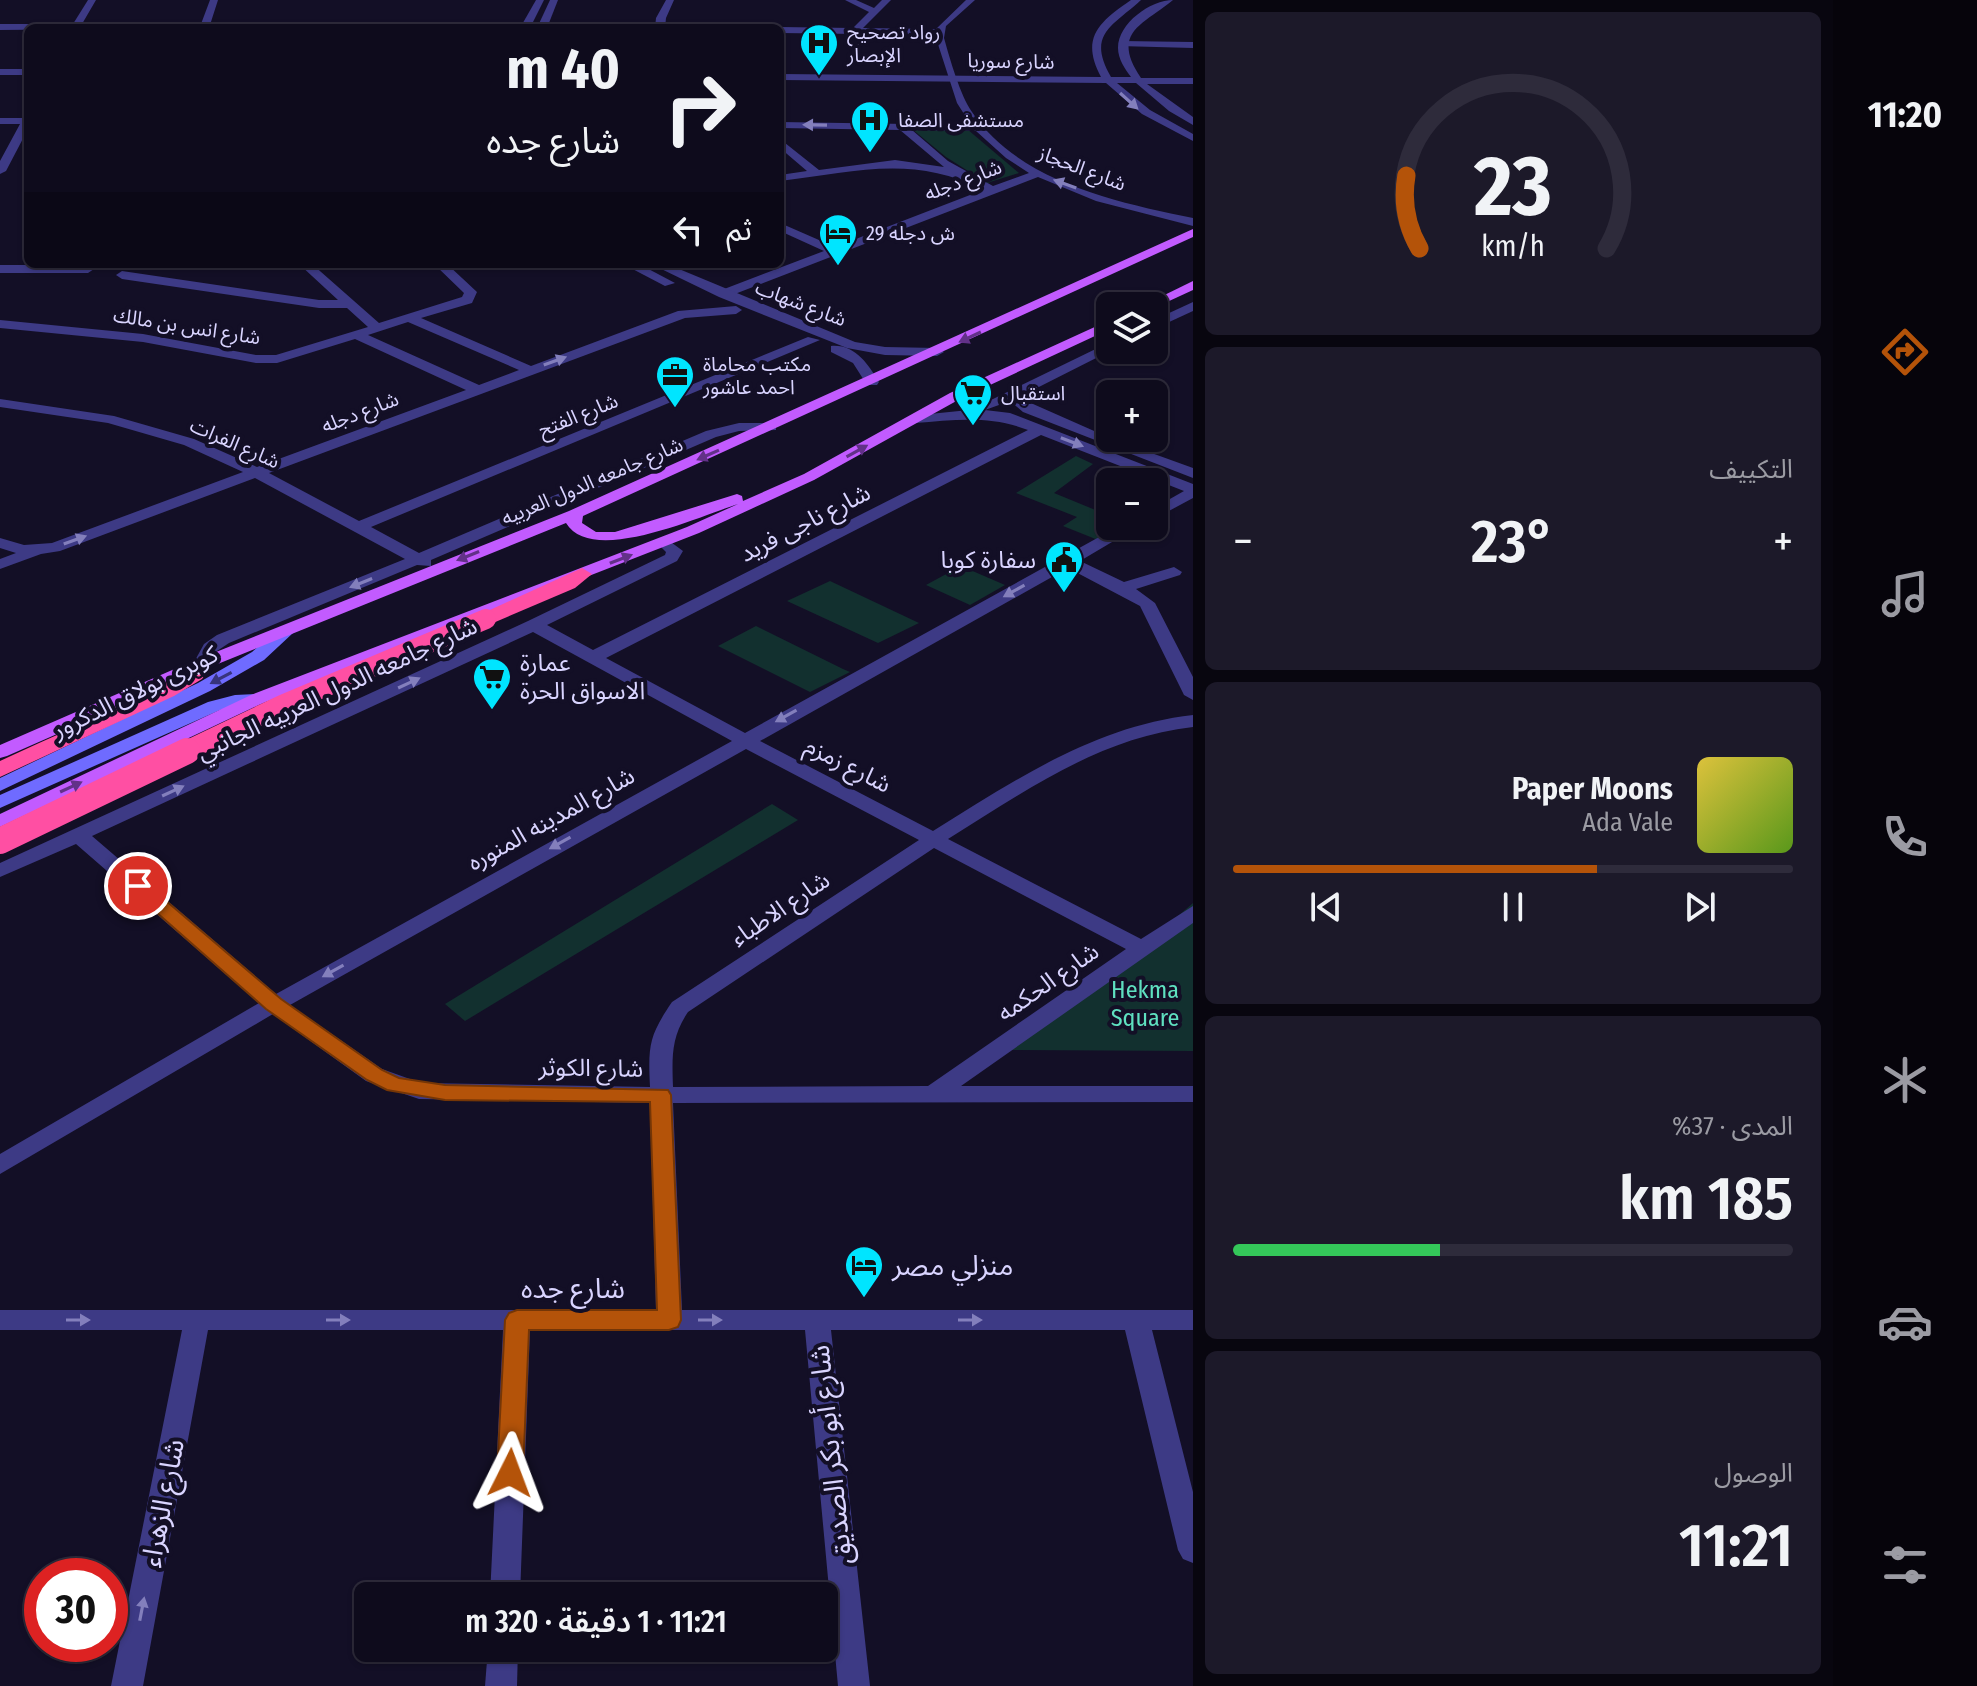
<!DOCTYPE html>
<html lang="ar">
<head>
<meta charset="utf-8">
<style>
	body { margin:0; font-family:"Fira Sans Condensed","Noto Sans Arabic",sans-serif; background:#1c1929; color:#f1f3f6; direction:rtl; height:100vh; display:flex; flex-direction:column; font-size:30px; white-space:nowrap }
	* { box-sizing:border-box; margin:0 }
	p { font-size:26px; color:#9b9ba3 }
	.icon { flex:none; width:44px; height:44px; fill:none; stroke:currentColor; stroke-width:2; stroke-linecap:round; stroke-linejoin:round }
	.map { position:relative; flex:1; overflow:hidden; direction:ltr }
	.sheet { display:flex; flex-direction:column; gap:12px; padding:12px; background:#08060f; width:640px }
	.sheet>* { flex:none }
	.hud { position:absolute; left:24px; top:24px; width:760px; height:244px; border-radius:12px; box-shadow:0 2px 6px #0004,0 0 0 2px #2e2b3b; direction:rtl; background:#0e0b1c; color:#f1f3f6; overflow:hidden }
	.tools { position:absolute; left:1096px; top:292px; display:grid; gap:16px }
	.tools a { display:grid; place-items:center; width:72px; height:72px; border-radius:12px; background:#0e0b1c; box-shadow:0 2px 6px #0004,0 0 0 2px #2e2b3b; font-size:40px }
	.speed { position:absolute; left:24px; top:1558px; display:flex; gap:16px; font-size:40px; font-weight:700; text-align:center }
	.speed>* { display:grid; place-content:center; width:104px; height:104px; border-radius:50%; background:#0e0b1c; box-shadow:0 2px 6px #0004,0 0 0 2px #2e2b3b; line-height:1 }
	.speed .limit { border:12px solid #d22; background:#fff; color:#111 }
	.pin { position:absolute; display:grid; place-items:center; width:68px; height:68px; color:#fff; margin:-34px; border:4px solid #fff; border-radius:50%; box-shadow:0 2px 8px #0007 }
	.me { position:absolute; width:88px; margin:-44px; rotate:3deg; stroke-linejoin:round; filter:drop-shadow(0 0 6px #0008) }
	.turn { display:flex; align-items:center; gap:28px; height:168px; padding:0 32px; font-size:36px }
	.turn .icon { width:104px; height:104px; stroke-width:2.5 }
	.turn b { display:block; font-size:56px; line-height:68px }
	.then { display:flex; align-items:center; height:76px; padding:0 32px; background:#0003; gap:16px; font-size:30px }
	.big { font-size:60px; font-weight:600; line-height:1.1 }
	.sheet .tile { flex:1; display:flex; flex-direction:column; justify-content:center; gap:12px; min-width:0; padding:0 28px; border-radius:12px; background:#1c1929 }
	.sheet .dial { align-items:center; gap:0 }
	.dial svg { height:208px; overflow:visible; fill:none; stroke:#2e2b3b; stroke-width:7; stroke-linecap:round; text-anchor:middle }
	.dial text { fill:#f1f3f6; stroke:none }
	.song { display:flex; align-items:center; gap:24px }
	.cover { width:96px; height:96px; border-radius:12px; background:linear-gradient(135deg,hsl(50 70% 55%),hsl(90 70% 35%)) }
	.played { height:8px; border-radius:4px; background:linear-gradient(90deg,#b45309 65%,#2e2b3b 65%) }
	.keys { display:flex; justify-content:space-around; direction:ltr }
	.heat { display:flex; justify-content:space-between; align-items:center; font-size:44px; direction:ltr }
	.charge { height:12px; border-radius:6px; background:linear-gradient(90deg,#34c759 37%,#2e2b3b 0) }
	.trip { position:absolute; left:354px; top:1582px; width:484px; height:80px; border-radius:12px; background:#0e0b1c; box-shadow:0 2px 6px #0004,0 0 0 2px #2e2b3b; font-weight:600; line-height:80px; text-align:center; direction:rtl }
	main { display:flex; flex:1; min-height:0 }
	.tabs { display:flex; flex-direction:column; width:144px; justify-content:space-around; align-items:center; background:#06040b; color:#9b9ba3 }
	.tabs .icon { width:56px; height:56px }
	.tabs .on { color:#b45309 }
	.tabs b { font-size:36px; color:#f1f3f6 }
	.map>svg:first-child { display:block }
</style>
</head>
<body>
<main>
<nav class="tabs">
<b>11:20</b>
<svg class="icon on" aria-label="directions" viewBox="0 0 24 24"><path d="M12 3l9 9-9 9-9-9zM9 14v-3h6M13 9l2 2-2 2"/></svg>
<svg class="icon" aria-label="music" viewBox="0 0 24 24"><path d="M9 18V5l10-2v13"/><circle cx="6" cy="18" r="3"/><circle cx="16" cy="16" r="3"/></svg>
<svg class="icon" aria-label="phone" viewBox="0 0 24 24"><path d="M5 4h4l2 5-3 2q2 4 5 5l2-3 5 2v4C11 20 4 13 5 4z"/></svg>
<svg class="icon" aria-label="climate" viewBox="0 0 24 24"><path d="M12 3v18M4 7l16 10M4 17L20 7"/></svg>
<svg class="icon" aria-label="car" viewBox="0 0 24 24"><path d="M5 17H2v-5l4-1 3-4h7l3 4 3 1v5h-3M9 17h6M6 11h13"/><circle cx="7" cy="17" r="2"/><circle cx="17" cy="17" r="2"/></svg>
<svg class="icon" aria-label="filters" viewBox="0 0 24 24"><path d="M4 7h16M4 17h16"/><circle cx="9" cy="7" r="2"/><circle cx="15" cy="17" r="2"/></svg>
</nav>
<section class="sheet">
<div class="tile dial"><svg viewBox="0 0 100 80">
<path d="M14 69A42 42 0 1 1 86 69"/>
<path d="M14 69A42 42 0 0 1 9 41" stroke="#b45309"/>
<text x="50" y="56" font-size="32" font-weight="700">23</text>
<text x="50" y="72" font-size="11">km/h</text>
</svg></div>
<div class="tile"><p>التكييف</p>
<div class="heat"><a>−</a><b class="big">23°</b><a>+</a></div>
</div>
<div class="tile">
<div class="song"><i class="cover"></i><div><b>Paper Moons</b><p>Ada Vale</p></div></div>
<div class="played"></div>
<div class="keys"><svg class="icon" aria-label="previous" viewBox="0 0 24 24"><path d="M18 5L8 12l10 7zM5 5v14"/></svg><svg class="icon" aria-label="pause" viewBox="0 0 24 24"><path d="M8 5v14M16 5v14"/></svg><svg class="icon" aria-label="next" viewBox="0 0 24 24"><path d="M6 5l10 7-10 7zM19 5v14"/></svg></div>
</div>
<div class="tile"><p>المدى · 37%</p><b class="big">185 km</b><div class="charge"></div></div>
<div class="tile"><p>الوصول</p><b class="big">11:21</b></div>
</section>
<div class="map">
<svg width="1193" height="1686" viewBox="0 0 1193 1686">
	<rect width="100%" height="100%" fill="#130f26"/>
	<g fill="#12302f">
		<path d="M912 129H967L1019 173 987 183 946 157Z"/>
		<path d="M1076 456 1093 464 1054 493 1110 516V526H1124L1098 540 1063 526 1077 517 1016 493Z"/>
		<path d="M961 566 1005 585 970 605 926 585Z"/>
		<path d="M830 581 919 623 878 643 787 601Z"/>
		<path d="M756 626 843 669 850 672 810 692 718 646Z"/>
		<path d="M772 804 798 820 465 1021 445 1004Z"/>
		<path d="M1193 903V1051L998 1050 1161 931Z"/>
	</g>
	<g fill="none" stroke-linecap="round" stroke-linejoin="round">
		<g fill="#3d3a85" fill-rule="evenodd">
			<path d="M88 0H96L82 24H201L210 0H218L209 28 0 30V24H73Z"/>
			<path d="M666 0H674L666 18 665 28H655L656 18Z"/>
			<path d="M845 0H856L874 8 882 0H891L863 28 936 29 966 0H975L946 26 944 38C950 59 960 95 972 112 1019 182 1116 202 1193 218V226L1096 201 1038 177 727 297H719V291L824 251 780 231V223L835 247 983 190C914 154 854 172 780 181V175L807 171 780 148V139L819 170 895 160 944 167 900 130 780 128V122L971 125 957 103 935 35 780 33V28H777L780 27 853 28 869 12ZM912 130 976 131 1006 158 1029 173 993 186 948 161Z"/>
			<path d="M217 24 289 25 294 28H213Z"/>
			<path d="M543 24 595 25 600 28H539Z"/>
			<path d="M1122 41 1193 42V48L1119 46Z"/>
			<path d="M0 118H28V129L6 171 0 174V161L20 124H0Z"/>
			<path d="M299 264H312L379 323 462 297 464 293 434 264H447L477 292 472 303 421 318 531 366 678 311 736 306 742 310 736 314 685 318 269 473 359 521 808 337 820 340 371 527 419 553 706 431 739 423H771L776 424V430L739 431 716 437 431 560V566L417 565 229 643 217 651 208 668H196L193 664 204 644 217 635 405 559 255 478 60 551 41 554 0 569V559L16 553 0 548V538L24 545 52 543 243 472 184 445 108 423 0 407V399L114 416 194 439 257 467 466 390 355 339 277 363H256L143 342 0 328V320L143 334 256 355H276L368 327 347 308H319L122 279 116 275 122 271 319 300H338ZM408 322 519 370 479 385 368 335Z"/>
			<path d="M0 265H88L94 269 88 273H0Z"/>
			<path d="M1193 302V311L1154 329V320Z"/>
			<path d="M1110 342 1112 350 1025 394 1024 400 1110 438 1193 468V478L1023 412 1010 401 985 410 1010 413 1193 484V498L1154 519V508L1184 491 1041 435 606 658 745 733 1119 526H1139L1080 561 1124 582 1174 567 1182 572 1180 575 1136 589 1155 603 1193 677V700L1184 695 1140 606 1068 568 760 741 933 831C1015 780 1095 726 1193 715V727C1101 737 1025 791 948 839L1141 939 1193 906V923L961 1086H1193V1102L673 1103 682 1310H1193V1330H1152L1193 1492V1563L1183 1559 1178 1550 1125 1330H831L870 1686H838L805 1330H530L520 1596H490L503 1330H208L143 1686H111L182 1330H0V1310H656L650 1103 419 1099 366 1081 273 1014 0 1174V1154L259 1003 76 844 0 877V863L528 621 665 555 666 552 656 542 664 537 683 551 677 561 547 625 593 650 1028 430C990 415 955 420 915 423L908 419 910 416 969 410 970 406 993 399ZM533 632 732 741 276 994 92 836ZM746 749 919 840 672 1002C649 1036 648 1045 650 1087L421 1083 382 1069 290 1005ZM934 848 1126 949 928 1086 673 1087C672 1057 671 1037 688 1012Z"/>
			<path d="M488 1648H518L517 1686H485Z"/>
		</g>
		<g fill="#3d3a85" fill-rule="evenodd">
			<path d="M536 0H544L530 28H520Z"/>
			<path d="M550 0H558L547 28H537Z"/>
			<path d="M1131 0H1141C1113 26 1086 34 1111 77H1131C1125 69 1118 59 1118 48 1118 23 1151 0 1173 0 1143 25 1110 32 1141 78H1193V84H1147L1193 117V125L1169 111 1136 83H1117L1150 110 1193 134V141L1142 114 1106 83 780 80V74L1101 77C1080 38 1099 22 1131 0Z"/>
			<rect x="0" y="69" width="28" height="6"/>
			<path d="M623 264H639L675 283 665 286Z"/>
			<path d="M651 264H667L855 342 885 347 937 348 944 352 937 356 885 355 847 348 719 297Z"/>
			<path d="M831 346C855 344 868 364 879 382L877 385H867L853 363 831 352Z"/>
		</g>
		<g fill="#6f6bff" fill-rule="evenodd">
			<path d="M284 628 293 633 264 660 210 691 0 791V778L198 683 252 652 278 629Z"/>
			<path d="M257 694 263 695 266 699 263 703 220 710 0 808V795L208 702 235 695Z"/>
		</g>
		<g fill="#c25bff" fill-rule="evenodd">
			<path d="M1193 229V237L583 516 582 523 596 532H615L737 494 742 496 743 501 804 474 950 393 1110 320V329L960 399 814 480 699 533 263 703 0 827V814L251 695 687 527 738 504C700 516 592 566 566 523L198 672 7 756 0 758V745L186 664 569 511Z"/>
			<path d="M1193 281V290L1154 308 1142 306Z"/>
		</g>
		<g fill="#ff4fa3" fill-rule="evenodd">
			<path d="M582 568 592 574 575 588 493 623 486 625 476 619 479 615Z"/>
			<path d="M202 658 209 660 213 664 202 679 174 696 0 777V761C52 737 105 714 156 687 170 681 192 660 202 658Z"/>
		</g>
		<path stroke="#ff4fa3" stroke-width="20" d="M182 753 282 705 486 619"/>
		<path stroke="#ff4fa3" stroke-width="26" d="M0 841 187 751"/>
	</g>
	<defs><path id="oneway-solid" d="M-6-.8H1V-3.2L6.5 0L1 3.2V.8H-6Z" transform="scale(2)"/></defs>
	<g fill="#837fbc">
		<use href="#oneway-solid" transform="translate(1129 101) rotate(42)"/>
		<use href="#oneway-solid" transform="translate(815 125) rotate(-179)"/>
		<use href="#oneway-solid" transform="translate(1065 184) rotate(-160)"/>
		<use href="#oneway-solid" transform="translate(555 361) rotate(-20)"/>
		<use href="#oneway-solid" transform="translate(1072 442) rotate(21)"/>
		<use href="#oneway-solid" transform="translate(75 540) rotate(-20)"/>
		<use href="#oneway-solid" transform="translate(361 583) rotate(158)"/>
		<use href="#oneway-solid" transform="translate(1014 591) rotate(151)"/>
		<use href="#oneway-solid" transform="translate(409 683) rotate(-25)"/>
		<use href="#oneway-solid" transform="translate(786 716) rotate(151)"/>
		<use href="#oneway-solid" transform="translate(173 791) rotate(-25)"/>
		<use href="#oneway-solid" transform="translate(560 843) rotate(151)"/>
		<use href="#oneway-solid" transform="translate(333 971) rotate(151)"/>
		<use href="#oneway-solid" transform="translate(78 1320)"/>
		<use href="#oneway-solid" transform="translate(338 1320)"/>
		<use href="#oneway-solid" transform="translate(710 1320)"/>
		<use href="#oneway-solid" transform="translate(970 1320)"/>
		<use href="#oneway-solid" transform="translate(142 1609) rotate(-79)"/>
	</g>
	<g fill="#623188">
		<use href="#oneway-solid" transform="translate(970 337) rotate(155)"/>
		<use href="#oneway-solid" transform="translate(857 451) rotate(-29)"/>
		<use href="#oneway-solid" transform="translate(708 455) rotate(156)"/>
		<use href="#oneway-solid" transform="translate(468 556) rotate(158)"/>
		<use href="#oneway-solid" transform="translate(621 559) rotate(-21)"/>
		<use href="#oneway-solid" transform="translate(71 787) rotate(-25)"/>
	</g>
	<use fill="#38347d" href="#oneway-solid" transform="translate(221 678) rotate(152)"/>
	<path fill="#b45309" stroke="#753606" stroke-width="2" d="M138 881 144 882 281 999 382 1070 399 1078 445 1085 668 1090 671 1095 681 1320 678 1327 669 1330H529L523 1473 520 1481 510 1484 501 1481 497 1473 505 1320 509 1313 517 1310H657L650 1102 445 1100 387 1090 367 1080 266 1009 131 890 128 886Z"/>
	<defs>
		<symbol id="hospital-pin" viewBox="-11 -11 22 30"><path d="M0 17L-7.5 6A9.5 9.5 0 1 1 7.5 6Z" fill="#00e5ff" stroke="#130f26"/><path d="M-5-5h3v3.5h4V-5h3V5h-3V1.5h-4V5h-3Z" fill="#111"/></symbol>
		<symbol id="hotel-pin" viewBox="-11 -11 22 30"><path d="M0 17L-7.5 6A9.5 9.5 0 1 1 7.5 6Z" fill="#00e5ff" stroke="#130f26"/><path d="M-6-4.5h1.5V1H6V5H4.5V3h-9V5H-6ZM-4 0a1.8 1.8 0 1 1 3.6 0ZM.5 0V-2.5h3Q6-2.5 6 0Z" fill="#111"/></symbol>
		<symbol id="office-pin" viewBox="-11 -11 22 30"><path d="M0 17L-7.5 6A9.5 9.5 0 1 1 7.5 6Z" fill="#00e5ff" stroke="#130f26"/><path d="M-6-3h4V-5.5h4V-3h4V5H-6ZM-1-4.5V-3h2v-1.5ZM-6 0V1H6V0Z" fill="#111"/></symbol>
		<symbol id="supermarket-pin" viewBox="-11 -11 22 30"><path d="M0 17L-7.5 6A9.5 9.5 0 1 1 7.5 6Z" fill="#00e5ff" stroke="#130f26"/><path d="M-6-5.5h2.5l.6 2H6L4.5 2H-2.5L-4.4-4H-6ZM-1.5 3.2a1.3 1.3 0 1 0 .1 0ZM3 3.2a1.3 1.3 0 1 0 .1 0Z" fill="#111"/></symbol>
		<symbol id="civic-pin" viewBox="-11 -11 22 30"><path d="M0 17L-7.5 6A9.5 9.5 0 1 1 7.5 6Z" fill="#00e5ff" stroke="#130f26"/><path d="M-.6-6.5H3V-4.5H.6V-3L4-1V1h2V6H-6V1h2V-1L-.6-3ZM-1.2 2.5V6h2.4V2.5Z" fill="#111"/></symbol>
	</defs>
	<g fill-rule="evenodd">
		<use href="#hospital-pin" x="797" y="21" width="44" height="60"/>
		<use href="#hospital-pin" x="848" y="98" width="44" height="60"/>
		<use href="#hotel-pin" x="816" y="211" width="44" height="60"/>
		<use href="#office-pin" x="653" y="353" width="44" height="60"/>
		<use href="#supermarket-pin" x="951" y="371" width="44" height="60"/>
		<use href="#civic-pin" x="1042" y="538" width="44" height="60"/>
		<use href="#supermarket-pin" x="470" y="655" width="44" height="60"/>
		<use href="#hotel-pin" x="842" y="1243" width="44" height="60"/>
	</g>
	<g text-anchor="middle" stroke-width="8" stroke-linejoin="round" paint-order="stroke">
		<g font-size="20" fill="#d9d4ff" stroke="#130f26" text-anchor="start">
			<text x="847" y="39">رواد تصحيح<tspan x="847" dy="23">الإبصار</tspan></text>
			<text x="898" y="127">مستشفى الصفا</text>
			<text x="866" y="240">29 ش دجله</text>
			<text x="703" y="371">مكتب محاماة<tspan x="703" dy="23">احمد عاشور</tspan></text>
			<text x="1001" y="400">استقبال</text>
		</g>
		<g font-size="20" fill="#d9d4ff" stroke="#130f26">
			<text transform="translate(1011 61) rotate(1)" y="7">شارع سوريا</text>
			<text transform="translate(1082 168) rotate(21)" y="7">شارع الحجاز</text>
			<text transform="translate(963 180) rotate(-21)" y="7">شارع دجله</text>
			<text transform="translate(801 303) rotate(21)" y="7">شارع شهاب</text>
			<text transform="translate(187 326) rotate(9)" y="7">شارع انس بن مالك</text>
			<text transform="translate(360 412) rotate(-21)" y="7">شارع دجله</text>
			<text transform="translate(578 415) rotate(-22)" y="7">شارع الفتح</text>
			<text transform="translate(235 443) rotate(24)" y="7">شارع الفرات</text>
			<text transform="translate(592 481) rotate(-23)" y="7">شارع جامعه الدول العربيه</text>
		</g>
		<g font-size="24" fill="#d9d4ff" stroke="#130f26">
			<text transform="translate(805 523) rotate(-27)" y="8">شارع ناجى فريد</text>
			<text transform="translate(337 689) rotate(-25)" y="8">شارع جامعه الدول العربيه الجانبي</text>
			<text transform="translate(135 692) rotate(-26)" y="8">كوبرى بولاق الدكرور</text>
			<text transform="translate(848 765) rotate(27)" y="8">شارع زمزم</text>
			<text transform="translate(551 819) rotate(-29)" y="8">شارع المدينه المنوره</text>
			<text transform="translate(780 909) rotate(-34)" y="8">شارع الاطباء</text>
			<text transform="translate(1048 982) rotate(-35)" y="8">شارع الحكمه</text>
			<text transform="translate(591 1068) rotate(1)" y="8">شارع الكوثر</text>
		</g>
		<g font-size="24" fill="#d9d4ff" stroke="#130f26" text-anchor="end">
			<text x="1036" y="568">سفارة كوبا</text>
			<text x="520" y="671" text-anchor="start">عمارة<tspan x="520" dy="28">الاسواق الحرة</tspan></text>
		</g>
		<g font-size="24" fill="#5fe0c0" stroke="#130f26">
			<text x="1145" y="998">Hekma<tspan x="1145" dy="28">Square</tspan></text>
		</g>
		<g font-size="28" fill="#d9d4ff" stroke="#130f26" text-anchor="start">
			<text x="892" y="1275">منزلي مصر</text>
		</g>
		<g font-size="28" fill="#d9d4ff" stroke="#130f26">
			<text x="573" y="1298">شارع جده</text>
			<text transform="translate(830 1455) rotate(-96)" y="10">شارع أبو بكر الصديق</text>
			<text transform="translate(162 1503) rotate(-79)" y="10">شارع الزهراء</text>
		</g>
	</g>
</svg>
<div class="tools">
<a><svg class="icon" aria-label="layers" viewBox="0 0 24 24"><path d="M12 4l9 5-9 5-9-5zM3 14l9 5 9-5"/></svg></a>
<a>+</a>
<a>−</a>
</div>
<div class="speed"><div class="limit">30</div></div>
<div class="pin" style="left:138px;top:886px;background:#d93025"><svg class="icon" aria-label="arrive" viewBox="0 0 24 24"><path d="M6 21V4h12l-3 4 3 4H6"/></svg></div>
<svg class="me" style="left:510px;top:1473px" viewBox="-20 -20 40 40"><path d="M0-17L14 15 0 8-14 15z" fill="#b45309" stroke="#fff" stroke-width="4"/></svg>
<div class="trip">11:21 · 1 دقيقة · 320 m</div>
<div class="hud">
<div class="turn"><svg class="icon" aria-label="right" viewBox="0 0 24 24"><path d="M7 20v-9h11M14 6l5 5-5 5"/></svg><div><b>40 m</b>شارع جده</div></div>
<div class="then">ثم<svg class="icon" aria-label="left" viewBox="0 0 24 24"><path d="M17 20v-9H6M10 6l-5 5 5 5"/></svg></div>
</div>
</div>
</main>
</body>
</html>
